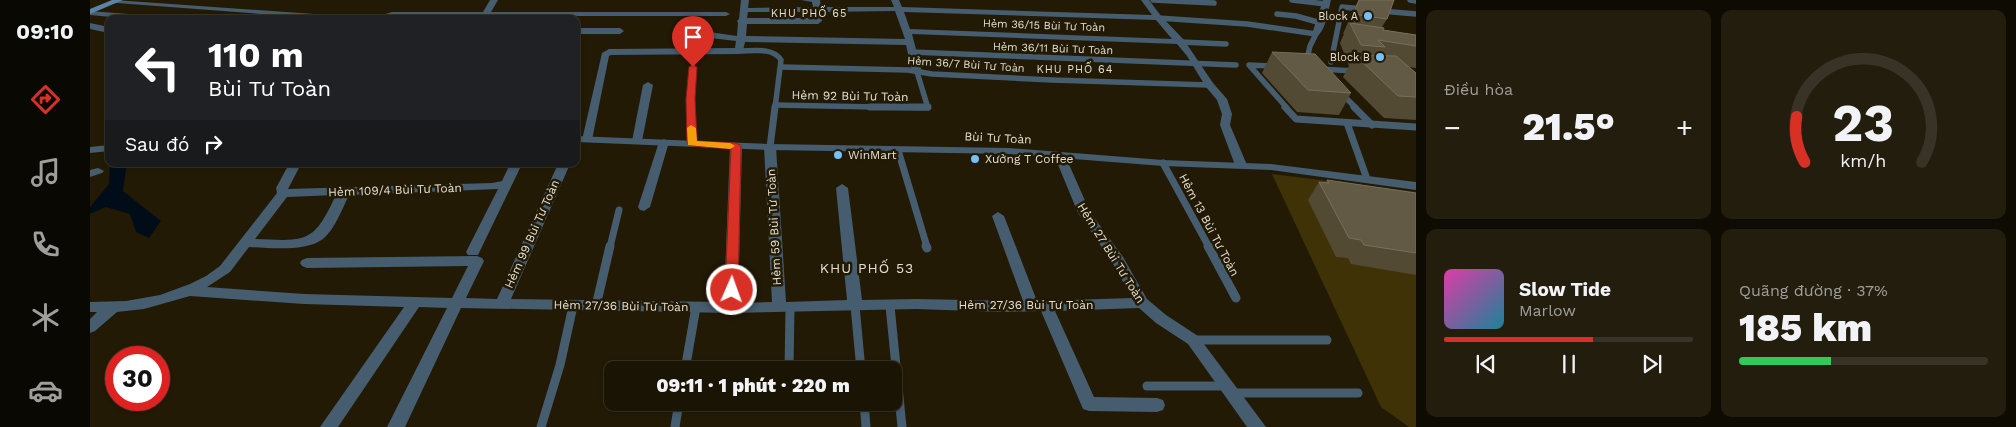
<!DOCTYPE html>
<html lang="vi">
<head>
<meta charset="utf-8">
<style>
	body { margin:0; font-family:"Work Sans",sans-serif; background:#231d0e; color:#f1f3f6; height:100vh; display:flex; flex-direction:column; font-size:19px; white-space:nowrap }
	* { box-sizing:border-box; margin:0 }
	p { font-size:16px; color:#9f9e9a }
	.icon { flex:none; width:28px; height:28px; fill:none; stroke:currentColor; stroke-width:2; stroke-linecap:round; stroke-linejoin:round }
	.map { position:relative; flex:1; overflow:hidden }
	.details { display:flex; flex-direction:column; gap:10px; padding:10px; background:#0e0b02; width:600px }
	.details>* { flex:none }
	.guide { position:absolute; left:15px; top:15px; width:475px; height:152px; border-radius:10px; box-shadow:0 1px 4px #0004,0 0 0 1px #383326; background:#202124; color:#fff; overflow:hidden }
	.speed { position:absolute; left:15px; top:346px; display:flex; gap:10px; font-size:25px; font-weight:700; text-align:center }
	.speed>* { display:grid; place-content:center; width:65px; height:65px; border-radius:50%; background:#1a1404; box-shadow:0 1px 4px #0004,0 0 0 1px #383326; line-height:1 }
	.speed .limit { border:8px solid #d22; background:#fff; color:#111 }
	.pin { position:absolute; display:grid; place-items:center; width:42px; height:42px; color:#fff; margin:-51px -21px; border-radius:50% 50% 50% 0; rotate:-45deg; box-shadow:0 0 5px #0007 }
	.pin .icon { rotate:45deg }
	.me { position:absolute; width:55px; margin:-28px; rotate:2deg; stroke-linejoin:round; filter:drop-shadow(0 0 4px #0008) }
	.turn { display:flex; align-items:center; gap:18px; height:105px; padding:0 20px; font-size:22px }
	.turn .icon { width:65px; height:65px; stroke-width:2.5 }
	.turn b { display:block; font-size:35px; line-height:42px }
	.then { display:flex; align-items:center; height:48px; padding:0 20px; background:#0003; gap:10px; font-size:19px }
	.big { font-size:38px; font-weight:800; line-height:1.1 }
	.details .card { flex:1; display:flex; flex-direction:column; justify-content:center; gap:8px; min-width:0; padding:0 18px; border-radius:10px; background:#231d0e }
	.details .dial { align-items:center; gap:0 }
	.dial svg { height:130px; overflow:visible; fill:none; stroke:#383326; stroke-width:7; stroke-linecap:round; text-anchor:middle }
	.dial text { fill:#f1f3f6; stroke:none }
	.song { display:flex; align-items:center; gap:15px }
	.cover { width:60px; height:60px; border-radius:8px; background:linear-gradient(135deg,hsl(320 70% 55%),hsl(190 70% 35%)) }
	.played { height:5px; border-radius:2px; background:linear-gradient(90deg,#d93025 60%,#383326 60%) }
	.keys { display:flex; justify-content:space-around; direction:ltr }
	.heat { display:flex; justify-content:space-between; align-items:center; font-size:28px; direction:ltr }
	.charge { height:8px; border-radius:4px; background:linear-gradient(90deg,#34c759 37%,#383326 0) }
	.details .tiles { flex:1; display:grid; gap:10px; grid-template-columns:repeat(2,1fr) }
	.trip { position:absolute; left:514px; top:361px; width:298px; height:50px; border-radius:10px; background:#1a1404; box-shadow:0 1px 4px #0004,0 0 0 1px #383326; font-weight:800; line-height:50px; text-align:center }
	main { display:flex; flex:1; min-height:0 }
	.dock { display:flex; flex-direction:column; width:90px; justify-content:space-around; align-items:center; background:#0a0802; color:#9f9e9a }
	.dock .icon { width:35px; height:35px }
	.dock .active { color:#d93025 }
	.dock b { font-size:22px; color:#f1f3f6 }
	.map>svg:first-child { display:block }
</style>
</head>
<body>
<main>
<nav class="dock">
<b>09:10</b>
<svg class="icon active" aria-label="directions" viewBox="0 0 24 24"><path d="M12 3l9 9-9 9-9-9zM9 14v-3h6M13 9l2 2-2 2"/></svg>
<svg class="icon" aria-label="music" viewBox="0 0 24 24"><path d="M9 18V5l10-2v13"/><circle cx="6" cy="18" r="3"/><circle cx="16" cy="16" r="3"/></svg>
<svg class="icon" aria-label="phone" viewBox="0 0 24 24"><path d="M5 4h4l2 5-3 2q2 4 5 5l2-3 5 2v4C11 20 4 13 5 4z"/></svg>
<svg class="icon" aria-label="climate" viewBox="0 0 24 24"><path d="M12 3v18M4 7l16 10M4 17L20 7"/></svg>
<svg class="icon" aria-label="car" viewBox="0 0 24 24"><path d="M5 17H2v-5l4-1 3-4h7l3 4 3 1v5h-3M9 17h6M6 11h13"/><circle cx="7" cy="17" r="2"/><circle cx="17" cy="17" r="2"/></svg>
</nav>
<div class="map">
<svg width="1326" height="427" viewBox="0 0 1326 427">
	<rect width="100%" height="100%" fill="#221a05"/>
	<path fill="#403207" d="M1182 174 1326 192V427H1319L1291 407Z"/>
	<path fill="#000d19" d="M20 164H35L36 169 33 191 71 221 59 238 46 232 40 214 16 207 0 214V207L19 184Z"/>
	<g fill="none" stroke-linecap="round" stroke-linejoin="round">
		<g stroke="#455d6f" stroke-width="5.5">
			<path d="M1063 0 1124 3"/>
			<path d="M1202 0 1236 4"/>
			<path d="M1320 0 1326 1"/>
			<path d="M1291 11 1326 14"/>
			<path d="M1187 14 1206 16 1231 23"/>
			<path d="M1068 18 1157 24 1226 34 1220 46 1217 59"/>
			<path d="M1091 42 1136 44"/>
			<path d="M649 51C663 51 683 47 691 60L685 108"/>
			<path d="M821 52 1146 65"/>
			<path d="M1241 62 1252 7 1274 9"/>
			<path d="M1185 66 1159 65 1197 108"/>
			<path d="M691 67 818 70 842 74 962 80 1119 85"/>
			<path d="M1229 69 1265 71"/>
			<path d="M1252 94 1266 108"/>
			<path d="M685 105 838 108 827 72"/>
			<path d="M600 108 603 67"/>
		</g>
		<g stroke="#455d6f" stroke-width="7">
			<path d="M600 107 602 143"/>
			<path d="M780 107H838"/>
			<path d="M1195 107 1206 119 1326 127"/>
			<path d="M1264 107 1282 125"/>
			<path d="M1257 123 1277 179"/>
			<path d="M680 147 685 107"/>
			<path d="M808 150 837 247"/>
			<path d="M1073 163 1119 247"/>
			<path d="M520 247 529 210"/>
		</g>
		<g stroke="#455d6f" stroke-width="9">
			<path d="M836 246 837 248"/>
			<path d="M1118 246 1146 298"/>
			<path d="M506 306 520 246"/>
			<path d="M765 306 771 370"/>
			<path d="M800 306 812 427"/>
			<path d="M1103 340H1237"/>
			<path d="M595 370 606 307"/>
			<path d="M699 370 700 307"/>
			<path d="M1057 386H1136"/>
			<path d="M1144 393H1268"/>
			<path d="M698 402V407"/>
			<path d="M774 402 776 427"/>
			<path d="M451 427 470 365 483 306"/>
			<path d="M585 427 589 402"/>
		</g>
		<g fill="#455d6f" fill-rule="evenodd">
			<path d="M24 0 224 14 228 16 224 18 27 3H24Z"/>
			<path d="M400 0H408L401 12H636L640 14 636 16H398L396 19H388L389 16H302L280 19 302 12H393Z"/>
			<path d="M651 0H659L658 8 723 7 722 2 711 0H730L731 7H804L801 0H809L812 7 1062 15 1051 0H1059L1071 16 1094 40 1123 83 1137 99 1142 114 1140 125 1157 165 1151 168 1145 165 1130 125 1132 114 1127 100 1116 87 1097 56 1087 44 822 34 832 72 827 75 822 72 816 45 655 42 653 51 649 54 521 55 519 56 502 140 501 142H493L492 140 512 53 519 49 645 48 646 41 612 37 608 34 612 31 647 36 648 23 647 21 649 19ZM805 11 815 39 656 36 657 24H728L732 21 731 12ZM658 12H723L724 18H657ZM814 12 1066 20 1082 39 820 29Z"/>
			<path d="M1233 0H1241C1238 11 1236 31 1226 37L1222 34Z"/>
			<path d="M0 11 77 17 81 19H42L0 15Z"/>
			<path d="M0 23 19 27V33L0 29Z"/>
			<path d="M486 28H530L534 31 530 34H486Z"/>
			<path d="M558 82 563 85 552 141 547 144 542 141 553 85Z"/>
			<path d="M574 139 579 142 560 207 554 211 550 210 548 207 569 142Z"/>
			<path d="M646 143 652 146 648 303 682 302 674 147 680 144 686 147 696 302 757 300 746 188 752 184 758 188 772 300 826 299 933 301 902 216 908 212 914 216 947 301 1042 298 1022 262 988 213 964 155 970 152 974 153 1000 212 1033 257 1057 299 1076 315 1108 336 1176 427H1157L1098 344 1066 323 1049 308 965 311 1004 397 1067 398 1073 400 1075 405 1073 410 1067 412 999 411 993 409 951 311 913 312 826 309 641 313 371 308 315 427H297L357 308 329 307 248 427H230L314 307 214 304 100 296 54 309 27 312 5 331 0 333V319L7 312H0V302L36 301 70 295 100 284 116 276 130 266 187 193 186 188 199 164H211L198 189 402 183 412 181 420 164H432L388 255H378L376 252 408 189 259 195C252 209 245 229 233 239 216 252 179 248 159 247L140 272 117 287 214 294 362 298 378 266 217 268 212 266 210 263 212 260 217 258 387 256 392 258 394 261 376 298 407 299 468 164H480L421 299 634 302 640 146ZM246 195C223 244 217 241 165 239L197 197Z"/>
			<path d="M8 168 14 171 12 173 0 177V170Z"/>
		</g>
		<g fill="#455d6f" fill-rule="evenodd">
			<path d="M486 136 680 144 919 148 1073 160 1181 164 1326 182V190L1181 170 1073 166 919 154 680 150 486 142Z"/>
			<path d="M19 145V151L0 153V147Z"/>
		</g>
		<path fill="#5c83a1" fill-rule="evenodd" d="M22 0H33L0 14V9Z"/>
	</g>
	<g fill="#534a34">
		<path d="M1269 0H1304L1297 19 1292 27 1293 30 1326 35V68L1319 67 1326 73V120L1294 118 1253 77 1259 66 1250 43 1254 34H1253L1262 13Z"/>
		<path d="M1182 52 1261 93 1249 115 1207 112 1172 73Z"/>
		<path d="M1237 180 1326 193V275L1261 264 1258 258 1246 257 1218 200 1229 182 1236 183Z"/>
	</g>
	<g fill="#625a45" stroke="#766f5b">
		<path d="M1269 0H1304L1297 19 1263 14Z"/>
		<path d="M1260 23 1294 28 1293 30 1326 35V46L1288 40 1295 47 1271 45Z"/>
		<path d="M1182 52 1225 54 1261 93 1218 90Z"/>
		<path d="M1265 55 1306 56 1326 73V97L1308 96Z"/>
		<path d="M1237 180 1326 193V253L1274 245 1271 240 1259 238 1229 182 1239 183Z"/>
	</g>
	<path fill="#d93025" stroke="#8d1f18" d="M603 65 607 67 605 99 607 141 646 143 651 146 648 290 646 293H637L635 290 641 149 602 146 597 143 596 99 599 67Z"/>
	<path fill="#f59e0b" d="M601 125 606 128 607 141 640 143 645 146 640 149 598 145 597 128Z"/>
	<g fill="#75c0f6" stroke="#221a05" stroke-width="2">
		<circle cx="1278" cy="16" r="5"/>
		<circle cx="1290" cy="57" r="5"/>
		<circle cx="748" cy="155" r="5"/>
		<circle cx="885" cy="159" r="5"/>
	</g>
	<g text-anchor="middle" stroke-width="5" stroke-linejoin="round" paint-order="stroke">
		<g font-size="11" letter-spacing="1" fill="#e3ded1" stroke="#221a05">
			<text x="719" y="17">KHU PHỐ 65</text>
			<text x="985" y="73">KHU PHỐ 64</text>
		</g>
		<g font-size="11" fill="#e3ded1" stroke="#221a05" text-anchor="end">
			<text x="1268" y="20">Block A</text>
			<text x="1280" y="61">Block B</text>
		</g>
		<g font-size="11" fill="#e3ded1" stroke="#221a05">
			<text transform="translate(954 25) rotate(2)" y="4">Hẻm 36/15 Bùi Tư Toàn</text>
			<text transform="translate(963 48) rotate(2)" y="4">Hẻm 36/11 Bùi Tư Toàn</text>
			<text transform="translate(876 64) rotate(4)" y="4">Hẻm 36/7 Bùi Tư Toàn</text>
		</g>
		<g font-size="12" fill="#e3ded1" stroke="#221a05">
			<text transform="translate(760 96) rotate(1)" y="4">Hẻm 92 Bùi Tư Toàn</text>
			<text transform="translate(908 138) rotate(3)" y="4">Bùi Tư Toàn</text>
			<text transform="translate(305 190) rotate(-2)" y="4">Hẻm 109/4 Bùi Tư Toàn</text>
			<text transform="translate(1119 225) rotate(62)" y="4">Hẻm 13 Bùi Tư Toàn</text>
			<text transform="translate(684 227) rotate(-93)" y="4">Hẻm 59 Bùi Tư Toàn</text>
			<text transform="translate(442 234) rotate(-66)" y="4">Hẻm 99 Bùi Tư Toàn</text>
			<text transform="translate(1021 253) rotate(58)" y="4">Hẻm 27 Bùi Tư Toàn</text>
			<text x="936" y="309">Hẻm 27/36 Bùi Tư Toàn</text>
			<text transform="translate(531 306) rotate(1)" y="4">Hẻm 27/36 Bùi Tư Toàn</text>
		</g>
		<g font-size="12" fill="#e3ded1" stroke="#221a05" text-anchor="start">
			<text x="758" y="159">WinMart</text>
			<text x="895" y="163">Xưởng T Coffee</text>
		</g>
		<g font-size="14" letter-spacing="1" fill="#e3ded1" stroke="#221a05">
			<text x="777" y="273">KHU PHỐ 53</text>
		</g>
	</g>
</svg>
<div class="speed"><div class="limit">30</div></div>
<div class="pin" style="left:603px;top:67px;background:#d93025"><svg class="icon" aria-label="arrive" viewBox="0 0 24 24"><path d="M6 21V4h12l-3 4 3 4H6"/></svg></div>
<svg class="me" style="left:642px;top:290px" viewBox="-20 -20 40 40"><circle r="17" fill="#d93025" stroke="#fff" stroke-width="3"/><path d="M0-11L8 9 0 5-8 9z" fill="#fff"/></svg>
<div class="trip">09:11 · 1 phút · 220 m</div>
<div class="guide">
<div class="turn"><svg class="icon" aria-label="left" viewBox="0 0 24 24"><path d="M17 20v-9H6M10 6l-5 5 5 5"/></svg><div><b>110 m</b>Bùi Tư Toàn</div></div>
<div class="then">Sau đó<svg class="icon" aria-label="right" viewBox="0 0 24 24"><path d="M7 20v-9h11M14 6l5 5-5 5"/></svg></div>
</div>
</div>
<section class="details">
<div class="tiles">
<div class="card"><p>Điều hòa</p>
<div class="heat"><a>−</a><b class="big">21.5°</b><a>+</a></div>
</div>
<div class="card dial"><svg viewBox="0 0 100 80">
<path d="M14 69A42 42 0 1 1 86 69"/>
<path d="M14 69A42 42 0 0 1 9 41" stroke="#d93025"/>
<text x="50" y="56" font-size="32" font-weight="700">23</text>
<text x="50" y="72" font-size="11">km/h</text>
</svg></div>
<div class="card">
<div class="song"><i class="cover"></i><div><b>Slow Tide</b><p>Marlow</p></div></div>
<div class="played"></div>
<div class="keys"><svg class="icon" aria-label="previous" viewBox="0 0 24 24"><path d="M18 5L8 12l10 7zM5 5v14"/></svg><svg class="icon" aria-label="pause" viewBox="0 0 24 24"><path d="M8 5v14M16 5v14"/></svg><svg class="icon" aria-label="next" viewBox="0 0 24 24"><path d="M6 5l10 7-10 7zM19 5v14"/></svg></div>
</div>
<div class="card"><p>Quãng đường · 37%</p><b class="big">185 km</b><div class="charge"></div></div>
</div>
</section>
</main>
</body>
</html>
